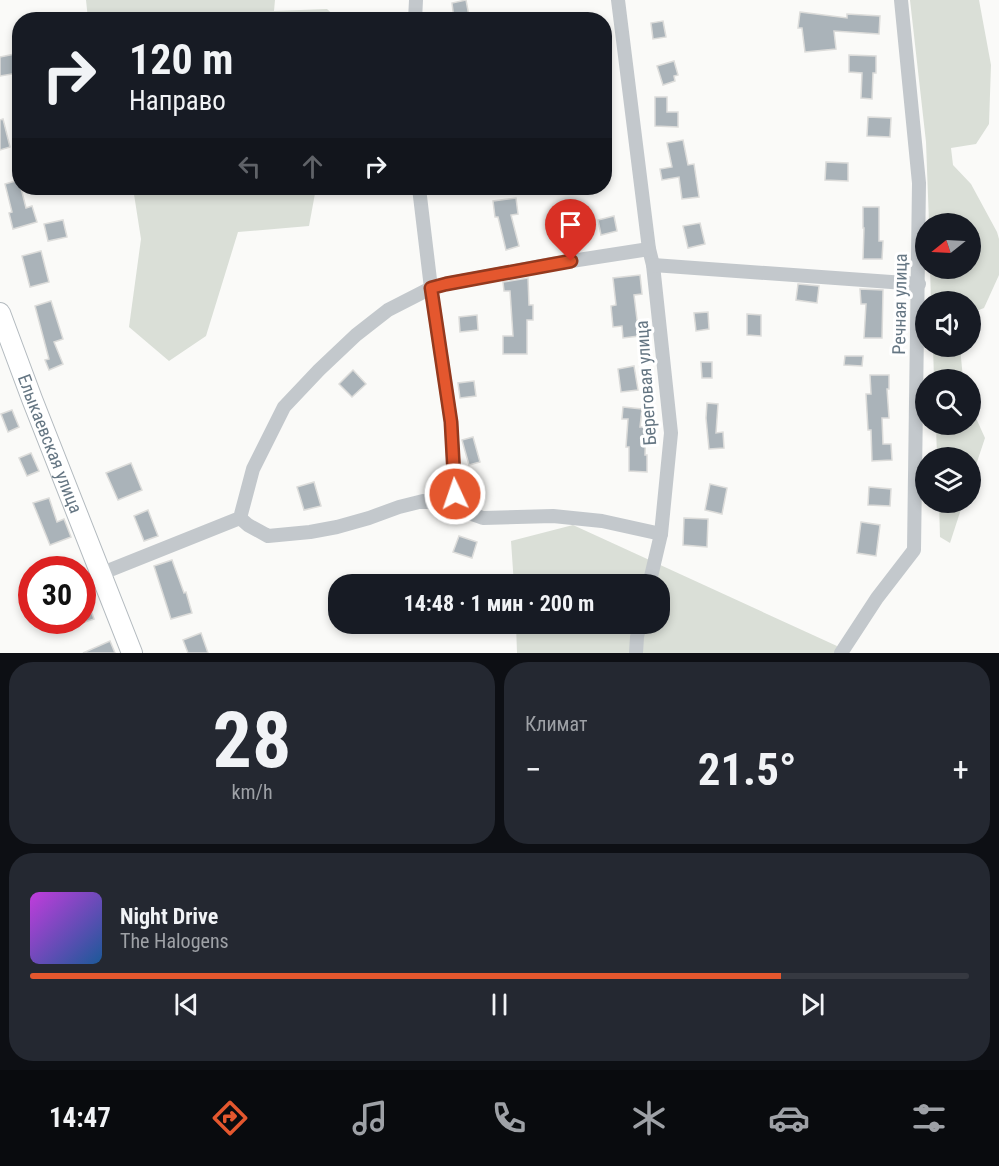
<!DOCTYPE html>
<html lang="ru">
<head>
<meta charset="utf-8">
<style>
	body { margin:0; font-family:"Roboto Condensed",sans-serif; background:#242831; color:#f1f3f6; height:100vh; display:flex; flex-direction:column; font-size:22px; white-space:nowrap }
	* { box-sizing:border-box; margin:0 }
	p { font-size:20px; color:#9ea1a6 }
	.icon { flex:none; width:33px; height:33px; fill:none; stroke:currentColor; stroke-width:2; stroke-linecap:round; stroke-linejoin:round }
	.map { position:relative; height:653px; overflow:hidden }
	.side { display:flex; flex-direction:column; gap:9px; padding:9px; background:#0d0f14; flex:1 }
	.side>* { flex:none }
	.banner { position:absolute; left:12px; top:12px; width:600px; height:183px; border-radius:24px; box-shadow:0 3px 9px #0003; background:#171b24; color:#f1f3f6; overflow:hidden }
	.needle { width:39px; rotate:252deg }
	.tools { position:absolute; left:915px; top:213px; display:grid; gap:12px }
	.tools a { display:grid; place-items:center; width:66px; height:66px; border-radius:50%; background:#171b24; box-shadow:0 3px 9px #0003; font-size:30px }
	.speed { position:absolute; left:18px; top:556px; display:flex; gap:12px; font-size:30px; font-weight:700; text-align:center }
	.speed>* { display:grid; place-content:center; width:78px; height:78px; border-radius:50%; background:#171b24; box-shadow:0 3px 9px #0003; line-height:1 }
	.speed .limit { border:9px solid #d22; background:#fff; color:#111 }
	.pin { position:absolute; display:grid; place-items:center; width:51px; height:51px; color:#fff; margin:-62px -26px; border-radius:50% 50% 50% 0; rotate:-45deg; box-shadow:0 0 6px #0007 }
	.pin .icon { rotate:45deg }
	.me { position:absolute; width:66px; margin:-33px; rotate:357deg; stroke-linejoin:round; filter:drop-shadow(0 0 4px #0008) }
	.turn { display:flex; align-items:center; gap:21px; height:126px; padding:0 18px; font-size:27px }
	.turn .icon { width:78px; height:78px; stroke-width:2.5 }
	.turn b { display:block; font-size:42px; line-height:51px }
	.lanes { display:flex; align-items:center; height:57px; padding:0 18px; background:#0003; justify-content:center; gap:30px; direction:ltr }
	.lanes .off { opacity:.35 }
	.big { font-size:45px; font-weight:700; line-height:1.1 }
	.side .card { flex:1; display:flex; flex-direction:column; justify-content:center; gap:9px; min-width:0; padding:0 21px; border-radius:24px; background:#242831 }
	.side .dial { align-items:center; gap:0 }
	.dial b { font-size:78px; line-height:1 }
	.song { display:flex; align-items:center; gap:18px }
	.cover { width:72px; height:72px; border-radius:9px; background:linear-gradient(135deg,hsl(290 70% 55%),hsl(210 70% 35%)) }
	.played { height:6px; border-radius:3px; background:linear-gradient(90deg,#e4572e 80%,#363941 80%) }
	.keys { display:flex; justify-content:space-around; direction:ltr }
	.heat { display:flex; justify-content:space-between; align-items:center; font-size:33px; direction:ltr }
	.side .tiles { flex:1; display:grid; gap:9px; grid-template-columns:1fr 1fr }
	.card:last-child { grid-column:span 2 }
	.trip { position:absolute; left:328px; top:574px; width:342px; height:60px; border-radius:24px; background:#171b24; box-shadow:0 3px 9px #0003; font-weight:700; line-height:60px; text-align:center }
	.menu { display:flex; height:96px; justify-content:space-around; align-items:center; background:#090b0e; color:#9ea1a6 }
	.menu .icon { width:42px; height:42px }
	.menu .current { color:#e4572e }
	.menu b { font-size:27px; color:#f1f3f6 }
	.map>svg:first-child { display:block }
</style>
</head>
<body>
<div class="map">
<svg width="999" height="653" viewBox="0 0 999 653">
	<rect width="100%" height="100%" fill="#fafaf8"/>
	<g fill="#dadfd7">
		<path d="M86 0H275L274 11 327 9 338 19H88Z"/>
		<path d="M910 0H979L991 65 989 124 976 144 951 148 953 165 971 184 997 232 999 239V275L984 308 971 313 970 302 931 301 930 269 970 268V224L929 223 926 142Z"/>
		<path d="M133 188H316L309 226 238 232 206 336 169 361 129 327 141 239Z"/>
		<path d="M933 347H960L963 379H934Z"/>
		<path d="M971 407 985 438 971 480 970 458 937 457 936 425 970 424Z"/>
		<path d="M939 503H963L950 543 940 537Z"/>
		<path d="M573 525 837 646 836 653H517L516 624H660V585H514L511 541Z"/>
	</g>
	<g fill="#aab3b9" stroke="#dcdcda" stroke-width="1.5">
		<path d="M466 0 469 16 454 19 452 3Z"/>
		<path d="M800 12 847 18V14L880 16 879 34 834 31 836 49 805 52 802 28H798Z"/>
		<path d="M663 21 666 37 653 39 651 23Z"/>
		<path d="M15 54 18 73 0 76V57Z"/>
		<path d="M849 55 876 56V73H873L872 99 861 98 862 73 849 72Z"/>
		<path d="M674 61 678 75 674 76 675 81 663 85 657 66Z"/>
		<path d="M655 97H667V112H678V127L655 126Z"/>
		<path d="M868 117 891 118 890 137 867 136Z"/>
		<path d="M3 119 10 147 0 150V120Z"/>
		<path d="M683 140 688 165 694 164 699 197 682 199 679 177 662 180 660 169 672 167 667 143Z"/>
		<path d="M826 162 848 163V181L825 180Z"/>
		<path d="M19 180 20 188H21L26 208 32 206 37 222 13 229 9 213 12 212 5 184Z"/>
		<path d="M516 198 518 214 511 215 519 246 506 250 498 217H495L493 201Z"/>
		<path d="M863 207H879V241H883L882 259H863L864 228H863Z"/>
		<path d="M614 216 617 231 601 235 598 220Z"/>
		<path d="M63 220 67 237 48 241 44 224Z"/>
		<path d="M700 223 705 244 688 248 683 226Z"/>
		<path d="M41 251 49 282 30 287 22 256Z"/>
		<path d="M640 275 642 294 634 295 639 336 623 338 622 326 613 327 611 306 616 305 613 278Z"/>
		<path d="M528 278 529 305H533V320H527V354H503V336H513L510 291H504L503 282Z"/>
		<path d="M798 284 819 286 817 303 796 300Z"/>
		<path d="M860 289 883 290 882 338H864L866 304H861Z"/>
		<path d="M51 301 63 339 54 342 63 364 49 370 45 360 49 359 35 306Z"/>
		<path d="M708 312 709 329 696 331 694 313Z"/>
		<path d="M747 314 761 315V336L747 335Z"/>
		<path d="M477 315 478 330 460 332 459 317Z"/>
		<path d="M845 356H863L862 366 844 365Z"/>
		<path d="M701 362H712V378H702Z"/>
		<path d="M634 366 638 390 621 392 618 369Z"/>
		<path d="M353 370 366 384 352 397 339 384Z"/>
		<path d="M870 375H889V389H887L889 418H882L883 444H891L892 460 872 461 871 430H868L866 394H871Z"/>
		<path d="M474 381 476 396 460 398 458 383Z"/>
		<path d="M707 403 718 404 716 433 723 432 724 448 709 449 706 418Z"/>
		<path d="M623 407 642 409 640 427H646L645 455H647V472L629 471V447H626L628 419H622Z"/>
		<path d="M12 410 19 427 8 432 1 414Z"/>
		<path d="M473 437 480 462 469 465 462 440Z"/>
		<path d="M31 453 39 471 27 476 19 458Z"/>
		<path d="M131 463 142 490 118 500 106 473Z"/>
		<path d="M314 482 321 506 304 510 297 487Z"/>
		<path d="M710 484 727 488 722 514 705 510Z"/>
		<path d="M869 487 891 489 890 506 868 505Z"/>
		<path d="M49 498 57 522 64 519 71 537 50 545 33 503Z"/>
		<path d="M148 510 158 536 144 541 134 516Z"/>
		<path d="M684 518 708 519 707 547 683 545Z"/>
		<path d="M861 522 880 525 876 556 857 553Z"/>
		<path d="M459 536 477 542 472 558 453 552Z"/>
		<path d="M172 560 184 593 186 592 192 613 171 619 154 566Z"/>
		<path d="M84 590 94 619 82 623V591Z"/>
		<path d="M201 633 208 653H188L183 640Z"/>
		<path d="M110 641 115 653H83Z"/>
	</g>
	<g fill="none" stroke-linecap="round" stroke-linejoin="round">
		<defs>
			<g id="secondary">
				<path id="s1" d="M0 313 32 399 132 653"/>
			</g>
		</defs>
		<use href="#secondary" stroke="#b3babf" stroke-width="22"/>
		<g stroke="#c3c8cc" stroke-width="14">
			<path d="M618 0 649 249 653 265 671 433 661 534 649 585"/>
			<path d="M415 20 416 0"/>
			<path d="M419 188 431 288 451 422 455 494 452 507"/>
			<path d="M653 265 919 284"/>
			<path d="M240 518 248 525 268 536 310 532 337 527 369 518 399 507 423 501 452 507 483 518 553 516 602 521 661 534"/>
			<path d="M100 574 240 518 253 469 284 407 319 370 356 335 388 310 431 288 446 284 552 264 649 249"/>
			<path d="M636 653 637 637 640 624"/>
			<path d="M841 653 877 598 914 550 919 183 901 0"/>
		</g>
		<use href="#secondary" stroke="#fff" stroke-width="20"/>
	</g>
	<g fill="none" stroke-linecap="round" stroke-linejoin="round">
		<defs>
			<path id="route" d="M455 494 451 422 431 288 446 284 571 261"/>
		</defs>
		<use href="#route" stroke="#94391e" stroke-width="15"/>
		<use href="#route" stroke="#e4572e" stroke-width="10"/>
	</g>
	<g text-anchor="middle" stroke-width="6" stroke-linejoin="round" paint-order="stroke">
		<g font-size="18" fill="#657683" stroke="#fff">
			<text transform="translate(900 304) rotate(-89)" y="6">Речная улица</text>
			<text transform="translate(646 383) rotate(-94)" y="6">Береговая улица</text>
			<text dy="6" stroke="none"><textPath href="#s1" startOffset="140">Елыкаевская улица</textPath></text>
		</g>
	</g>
</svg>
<div class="tools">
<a><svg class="needle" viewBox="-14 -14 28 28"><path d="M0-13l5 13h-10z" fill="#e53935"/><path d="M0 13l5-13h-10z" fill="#9ea1a6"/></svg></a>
<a><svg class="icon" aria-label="sound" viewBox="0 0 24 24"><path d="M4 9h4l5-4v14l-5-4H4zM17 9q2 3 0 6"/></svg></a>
<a><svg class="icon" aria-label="search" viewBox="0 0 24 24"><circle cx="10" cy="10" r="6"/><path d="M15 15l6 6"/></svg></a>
<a><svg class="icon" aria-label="layers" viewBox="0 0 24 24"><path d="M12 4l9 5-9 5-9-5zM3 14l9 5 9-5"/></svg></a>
</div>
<div class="speed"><div class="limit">30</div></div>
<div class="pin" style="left:571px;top:261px;background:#d93025"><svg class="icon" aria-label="arrive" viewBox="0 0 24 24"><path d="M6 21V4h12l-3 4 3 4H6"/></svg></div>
<svg class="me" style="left:455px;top:494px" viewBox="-20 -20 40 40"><circle r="17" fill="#e4572e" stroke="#fff" stroke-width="3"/><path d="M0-11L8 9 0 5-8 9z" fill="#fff"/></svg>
<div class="trip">14:48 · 1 мин · 200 m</div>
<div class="banner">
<div class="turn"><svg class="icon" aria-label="right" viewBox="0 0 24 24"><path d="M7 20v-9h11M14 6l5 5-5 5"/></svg><div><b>120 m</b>Направо</div></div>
<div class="lanes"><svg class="icon off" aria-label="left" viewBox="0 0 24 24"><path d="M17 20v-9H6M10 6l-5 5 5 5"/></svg><svg class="icon off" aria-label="ahead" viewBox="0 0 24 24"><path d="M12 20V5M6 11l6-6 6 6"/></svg><svg class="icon" aria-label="right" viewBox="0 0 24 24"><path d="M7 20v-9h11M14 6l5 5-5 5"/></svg></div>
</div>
</div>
<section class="side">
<div class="tiles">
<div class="card dial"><b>28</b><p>km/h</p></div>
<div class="card"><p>Климат</p>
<div class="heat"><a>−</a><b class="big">21.5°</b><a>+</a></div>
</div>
<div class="card">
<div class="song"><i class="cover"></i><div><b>Night Drive</b><p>The Halogens</p></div></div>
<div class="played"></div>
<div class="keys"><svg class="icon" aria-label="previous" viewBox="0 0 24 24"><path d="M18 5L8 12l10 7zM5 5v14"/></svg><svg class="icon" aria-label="pause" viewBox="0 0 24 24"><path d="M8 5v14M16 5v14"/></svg><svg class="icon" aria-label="next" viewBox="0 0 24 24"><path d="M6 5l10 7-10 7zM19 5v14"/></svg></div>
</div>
</div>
</section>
<nav class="menu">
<b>14:47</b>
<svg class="icon current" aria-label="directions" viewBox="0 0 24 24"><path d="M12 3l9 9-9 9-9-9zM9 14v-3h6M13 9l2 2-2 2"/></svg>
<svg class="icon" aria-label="music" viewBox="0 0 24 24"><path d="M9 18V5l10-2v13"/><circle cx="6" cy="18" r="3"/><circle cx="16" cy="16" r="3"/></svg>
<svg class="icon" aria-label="phone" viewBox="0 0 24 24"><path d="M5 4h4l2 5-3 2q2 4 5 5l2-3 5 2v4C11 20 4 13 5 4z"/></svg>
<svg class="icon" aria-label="climate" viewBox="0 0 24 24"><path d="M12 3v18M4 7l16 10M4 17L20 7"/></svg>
<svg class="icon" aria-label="car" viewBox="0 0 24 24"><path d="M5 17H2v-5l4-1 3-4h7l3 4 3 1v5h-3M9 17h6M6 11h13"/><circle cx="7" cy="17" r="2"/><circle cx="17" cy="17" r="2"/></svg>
<svg class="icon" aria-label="filters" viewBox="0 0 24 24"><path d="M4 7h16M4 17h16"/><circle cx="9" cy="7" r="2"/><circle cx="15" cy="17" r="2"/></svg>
</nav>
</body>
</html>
